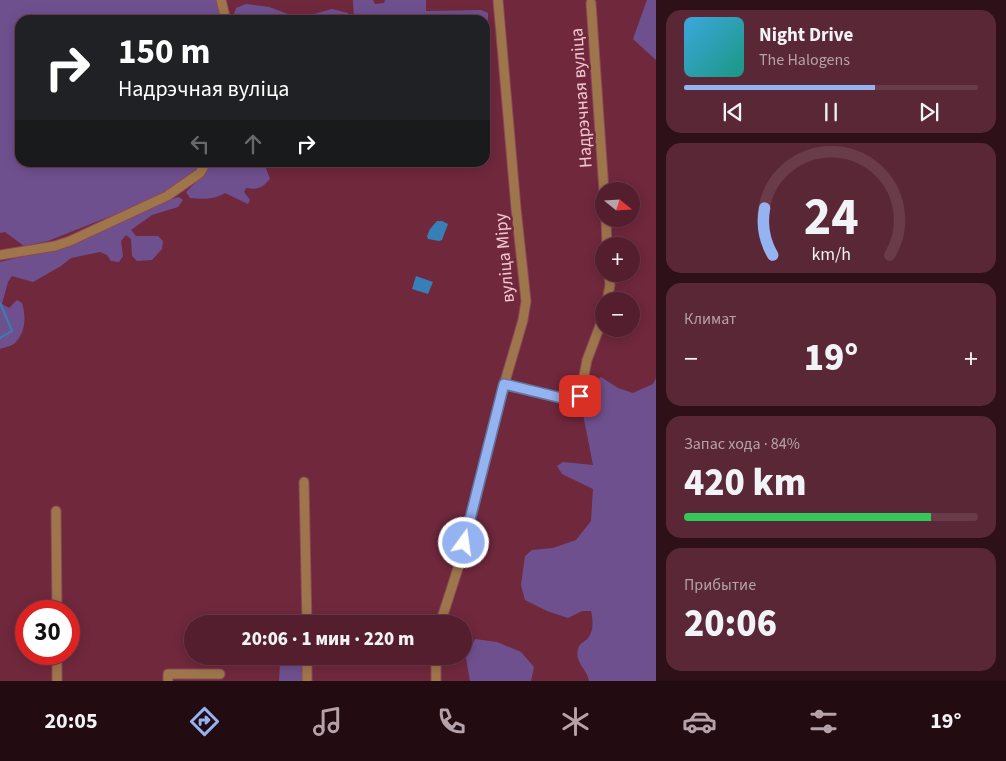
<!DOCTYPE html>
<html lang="ru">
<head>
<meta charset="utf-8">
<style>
	body { margin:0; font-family:"Source Sans 3",sans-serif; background:#5a2736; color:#f1f3f6; height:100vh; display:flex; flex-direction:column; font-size:19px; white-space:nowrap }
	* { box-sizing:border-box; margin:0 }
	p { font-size:16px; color:#b5a2aa }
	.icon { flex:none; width:28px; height:28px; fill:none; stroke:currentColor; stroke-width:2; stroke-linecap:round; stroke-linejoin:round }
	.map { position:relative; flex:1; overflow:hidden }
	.side { display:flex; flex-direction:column; gap:10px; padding:10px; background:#2e1019; width:350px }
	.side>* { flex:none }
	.banner { position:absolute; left:15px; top:15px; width:475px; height:152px; border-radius:15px; box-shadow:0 2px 12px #0003,0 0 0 1px #6a3c4a; background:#202124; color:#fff; overflow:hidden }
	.needle { width:32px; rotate:108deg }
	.controls { position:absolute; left:595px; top:182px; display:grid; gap:10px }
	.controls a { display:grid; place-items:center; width:45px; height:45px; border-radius:50%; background:#541e2e; box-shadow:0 2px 12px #0003,0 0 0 1px #6a3c4a; font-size:25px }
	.speed { position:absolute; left:15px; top:600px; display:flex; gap:10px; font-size:25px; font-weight:700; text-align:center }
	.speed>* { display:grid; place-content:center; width:65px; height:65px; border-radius:50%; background:#541e2e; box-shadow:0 2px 12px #0003,0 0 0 1px #6a3c4a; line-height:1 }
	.speed .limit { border:8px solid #d22; background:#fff; color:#111 }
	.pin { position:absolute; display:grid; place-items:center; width:42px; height:42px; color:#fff; margin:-21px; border-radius:10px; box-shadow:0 2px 8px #0006 }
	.me { position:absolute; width:55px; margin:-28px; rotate:14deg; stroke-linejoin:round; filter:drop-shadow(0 0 4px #0008) }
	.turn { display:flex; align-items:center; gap:18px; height:105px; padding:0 20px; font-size:22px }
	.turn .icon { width:65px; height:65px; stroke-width:2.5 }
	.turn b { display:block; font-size:35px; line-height:42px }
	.lanes { display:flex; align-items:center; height:48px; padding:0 20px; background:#0003; justify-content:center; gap:25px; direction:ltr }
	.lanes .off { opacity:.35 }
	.big { font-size:38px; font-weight:800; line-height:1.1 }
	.side .card { flex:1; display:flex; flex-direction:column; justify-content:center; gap:8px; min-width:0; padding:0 18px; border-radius:15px; background:#5a2736 }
	.side .dial { align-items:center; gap:0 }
	.dial svg { height:130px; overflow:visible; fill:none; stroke:#6a3c4a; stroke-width:7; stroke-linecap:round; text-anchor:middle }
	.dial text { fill:#f1f3f6; stroke:none }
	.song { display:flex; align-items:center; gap:15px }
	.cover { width:60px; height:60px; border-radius:8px; background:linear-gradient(135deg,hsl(200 70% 55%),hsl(170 70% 35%)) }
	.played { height:5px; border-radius:2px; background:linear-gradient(90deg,#95b2f1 65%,#6a3c4a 65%) }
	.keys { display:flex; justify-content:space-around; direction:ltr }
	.heat { display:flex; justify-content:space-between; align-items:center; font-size:28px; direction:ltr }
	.charge { height:8px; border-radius:4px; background:linear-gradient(90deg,#34c759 84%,#6a3c4a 0) }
	.trip { position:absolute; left:184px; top:615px; width:288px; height:50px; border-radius:25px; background:#541e2e; box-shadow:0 2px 12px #0003,0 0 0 1px #6a3c4a; font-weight:800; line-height:50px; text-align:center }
	.menu { display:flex; height:80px; justify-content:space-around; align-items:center; background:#220c12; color:#b5a2aa }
	.menu .icon { width:35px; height:35px }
	.menu .active { color:#95b2f1 }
	.menu b { font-size:22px; color:#f1f3f6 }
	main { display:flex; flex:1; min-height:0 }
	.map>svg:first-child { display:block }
</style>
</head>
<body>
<main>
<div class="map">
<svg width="656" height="681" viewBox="0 0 656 681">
	<rect width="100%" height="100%" fill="#70283d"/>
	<g fill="#6f508f">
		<path d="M0 0H216L222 20H20V162L201 163 200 166 169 193 48 241 24 246 5 232 0 233Z"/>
		<path d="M353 0H373L375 4 384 3 385 0H426V11L481 10 488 13V20H354Z"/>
		<path d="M647 0H656V60L633 39Z"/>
		<path d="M246 4 269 7 299 18 332 9 348 13 350 20H232L236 8Z"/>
		<path d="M209 163H271L266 168 270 179C262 188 258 190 246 188L244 192 250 200 248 204 225 193C214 200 203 199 190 198L186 192 195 183Z"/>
		<path d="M179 197 183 200 178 207 152 215 131 230 136 236H158L163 241 162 249 152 260 137 261 132 256 131 239 126 235 121 241 123 256 119 262 111 261 107 255 100 252 71 258 61 266 33 282 12 276 8 282 2 304 9 308 17 300 22 303C26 316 26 332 15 343 12 346 5 347 0 349V262L77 243 163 201Z"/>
		<path d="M601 377 618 388 633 393 653 384 656 378V681H589C588 670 574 662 578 649 579 643 585 642 588 638 594 631 593 619 591 611H582L568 618 547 611 525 600 521 585 525 556 532 550 553 548 576 540 591 521 593 489 562 474 557 466 563 462 593 465 581 404 592 384Z"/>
		<path d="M475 639 497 642 521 652 534 667 531 681H470L466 658Z"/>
		<path d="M285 656H298L304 664 303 681H279L280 662Z"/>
	</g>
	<g fill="#377fb7">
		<path d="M437 221H442L448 224 442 240 439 241 428 239 427 236 430 229Z"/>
		<path d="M416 276 433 282 428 294 412 289Z"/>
	</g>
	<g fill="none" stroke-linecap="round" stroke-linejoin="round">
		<path stroke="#377fb7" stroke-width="2" d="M0 303 12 331 0 338"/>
		<defs>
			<g id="minor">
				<path d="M221 0 226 20"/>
				<path d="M591 3 604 191"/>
				<path d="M606 219 607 246"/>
				<path d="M0 255 55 246 70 241 167 196 200 173 206 162"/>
				<path d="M607 301 610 285 609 274"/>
				<path d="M504 385 574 401 580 396 587 360 604 315"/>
				<path d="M304 482 307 624"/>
				<path d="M56 511 57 611"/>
				<path d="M440 624 461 559 504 385 523 320 526 301 516 208 498 0"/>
				<path d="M307 656V681"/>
				<path d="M57 681V654"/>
				<path d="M168 681V674H220"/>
				<path d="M436 681V656"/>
			</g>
		</defs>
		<use href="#minor" stroke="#8a485a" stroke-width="11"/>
		<use href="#minor" stroke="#9f764c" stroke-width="9"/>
	</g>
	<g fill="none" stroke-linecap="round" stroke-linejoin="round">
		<defs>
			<path id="route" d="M464 543 504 384 574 401 580 396"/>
		</defs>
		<use href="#route" stroke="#61749d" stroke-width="12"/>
		<use href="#route" stroke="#95b2f1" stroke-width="9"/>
	</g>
	<g text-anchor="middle" stroke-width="5" stroke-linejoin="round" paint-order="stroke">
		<g font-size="18" fill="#f4c8d0" stroke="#70283d">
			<text transform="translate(581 98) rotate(-94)" y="6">Надрэчная вуліца</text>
			<text transform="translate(504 258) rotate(-95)" y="6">вуліца Міру</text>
		</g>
	</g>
</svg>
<div class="controls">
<a><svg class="needle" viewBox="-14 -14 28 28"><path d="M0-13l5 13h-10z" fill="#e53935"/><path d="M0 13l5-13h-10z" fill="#b5a2aa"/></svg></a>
<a>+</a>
<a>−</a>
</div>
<div class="speed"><div class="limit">30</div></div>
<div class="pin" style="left:580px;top:396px;background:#d93025"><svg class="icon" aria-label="arrive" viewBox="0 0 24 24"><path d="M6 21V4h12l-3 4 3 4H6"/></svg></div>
<svg class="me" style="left:464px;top:543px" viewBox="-20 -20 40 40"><circle r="17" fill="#95b2f1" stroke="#fff" stroke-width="3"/><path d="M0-11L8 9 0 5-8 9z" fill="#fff"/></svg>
<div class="trip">20:06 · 1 мин · 220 m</div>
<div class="banner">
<div class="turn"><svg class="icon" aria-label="right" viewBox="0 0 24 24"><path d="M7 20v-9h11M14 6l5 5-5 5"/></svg><div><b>150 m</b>Надрэчная вуліца</div></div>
<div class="lanes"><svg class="icon off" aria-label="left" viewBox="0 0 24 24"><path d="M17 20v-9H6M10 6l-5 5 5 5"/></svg><svg class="icon off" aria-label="ahead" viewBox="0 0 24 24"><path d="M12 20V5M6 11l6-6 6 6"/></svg><svg class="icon" aria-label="right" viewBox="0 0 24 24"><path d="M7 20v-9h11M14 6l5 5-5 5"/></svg></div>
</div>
</div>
<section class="side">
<div class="card">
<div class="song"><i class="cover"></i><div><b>Night Drive</b><p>The Halogens</p></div></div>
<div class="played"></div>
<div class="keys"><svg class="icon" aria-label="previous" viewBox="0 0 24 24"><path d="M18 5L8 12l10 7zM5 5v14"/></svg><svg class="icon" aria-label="pause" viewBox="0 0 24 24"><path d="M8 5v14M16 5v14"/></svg><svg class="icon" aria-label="next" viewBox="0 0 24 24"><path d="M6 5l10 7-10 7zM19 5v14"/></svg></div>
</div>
<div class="card dial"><svg viewBox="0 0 100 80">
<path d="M14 69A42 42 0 1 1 86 69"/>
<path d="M14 69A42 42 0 0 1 9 40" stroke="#95b2f1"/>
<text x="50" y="56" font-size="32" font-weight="700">24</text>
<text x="50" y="72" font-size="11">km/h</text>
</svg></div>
<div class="card"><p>Климат</p>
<div class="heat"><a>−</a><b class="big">19°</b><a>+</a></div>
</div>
<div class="card"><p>Запас хода · 84%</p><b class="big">420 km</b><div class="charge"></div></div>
<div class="card"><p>Прибытие</p><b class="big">20:06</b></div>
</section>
</main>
<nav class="menu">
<b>20:05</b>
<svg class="icon active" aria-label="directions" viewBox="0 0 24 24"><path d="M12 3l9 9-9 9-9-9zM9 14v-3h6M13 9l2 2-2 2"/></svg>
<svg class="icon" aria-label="music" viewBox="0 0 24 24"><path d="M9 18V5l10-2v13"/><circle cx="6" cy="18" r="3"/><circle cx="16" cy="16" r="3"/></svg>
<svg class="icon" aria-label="phone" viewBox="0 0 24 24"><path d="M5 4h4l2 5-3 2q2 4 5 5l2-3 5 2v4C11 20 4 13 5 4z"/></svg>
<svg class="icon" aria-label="climate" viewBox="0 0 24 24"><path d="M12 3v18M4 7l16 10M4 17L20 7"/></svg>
<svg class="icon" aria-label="car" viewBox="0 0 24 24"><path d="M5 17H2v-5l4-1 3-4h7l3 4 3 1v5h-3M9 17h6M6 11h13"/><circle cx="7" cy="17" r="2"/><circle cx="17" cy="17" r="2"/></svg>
<svg class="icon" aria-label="filters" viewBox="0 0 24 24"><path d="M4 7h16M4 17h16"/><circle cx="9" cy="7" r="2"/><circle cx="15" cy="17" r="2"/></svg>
<b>19°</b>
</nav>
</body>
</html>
